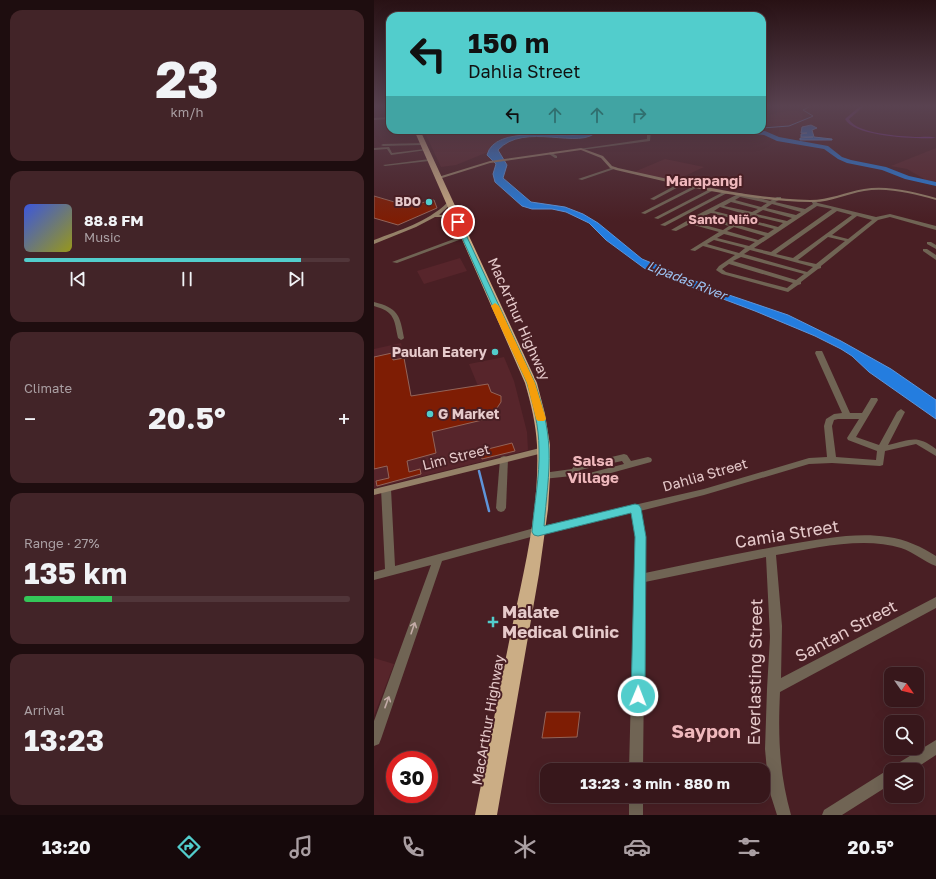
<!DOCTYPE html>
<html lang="en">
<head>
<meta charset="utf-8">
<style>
	body { margin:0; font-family:"Golos Text",sans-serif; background:#422428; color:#f1f3f6; height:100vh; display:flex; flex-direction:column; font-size:15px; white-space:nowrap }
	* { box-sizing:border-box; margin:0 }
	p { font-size:13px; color:#aa9fa3 }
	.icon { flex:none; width:22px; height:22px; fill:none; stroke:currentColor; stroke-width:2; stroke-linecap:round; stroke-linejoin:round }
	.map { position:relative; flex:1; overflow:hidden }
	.details { display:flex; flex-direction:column; gap:10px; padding:10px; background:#1e0d0f; width:374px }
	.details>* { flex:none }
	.hud { position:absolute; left:12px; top:12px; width:380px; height:122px; border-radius:12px; box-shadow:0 4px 16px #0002,0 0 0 1px #51363a; background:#52cdcc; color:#111; overflow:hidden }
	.needle { width:26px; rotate:124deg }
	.controls { position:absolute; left:510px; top:667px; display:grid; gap:8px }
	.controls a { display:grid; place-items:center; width:40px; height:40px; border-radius:8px; background:#37171b; box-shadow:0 4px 16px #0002,0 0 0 1px #51363a; font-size:20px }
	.speed { position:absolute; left:12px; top:751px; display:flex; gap:8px; font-size:20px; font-weight:700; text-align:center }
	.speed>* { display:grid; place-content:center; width:52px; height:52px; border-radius:50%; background:#37171b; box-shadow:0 4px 16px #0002,0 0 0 1px #51363a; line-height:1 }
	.speed .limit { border:6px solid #d22; background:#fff; color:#111 }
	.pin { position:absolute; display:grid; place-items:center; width:34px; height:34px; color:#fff; margin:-17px; border:2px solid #fff; border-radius:50%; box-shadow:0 1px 4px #0007 }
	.me { position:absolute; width:44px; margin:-22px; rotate:1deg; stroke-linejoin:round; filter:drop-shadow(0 0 3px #0008) }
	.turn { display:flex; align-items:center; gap:14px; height:84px; padding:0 16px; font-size:18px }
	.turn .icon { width:52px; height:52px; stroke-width:2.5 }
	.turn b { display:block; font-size:28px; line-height:34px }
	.lanes { display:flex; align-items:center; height:38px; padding:0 16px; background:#0003; justify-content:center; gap:20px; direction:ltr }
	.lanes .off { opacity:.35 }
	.big { font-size:30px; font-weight:700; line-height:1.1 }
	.details .card { flex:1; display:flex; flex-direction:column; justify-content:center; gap:6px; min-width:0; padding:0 14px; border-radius:12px; background:#422428 }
	.details .dial { align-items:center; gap:0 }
	.dial b { font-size:52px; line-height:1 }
	.song { display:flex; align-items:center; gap:12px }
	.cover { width:48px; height:48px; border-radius:6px; background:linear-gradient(135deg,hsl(230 70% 55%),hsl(60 70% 35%)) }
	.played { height:4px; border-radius:2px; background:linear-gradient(90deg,#52cdcc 85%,#51363a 85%) }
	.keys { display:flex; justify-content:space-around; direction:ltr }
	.heat { display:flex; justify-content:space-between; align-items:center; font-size:22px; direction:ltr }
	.charge { height:6px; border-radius:3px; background:linear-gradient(90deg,#34c759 27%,#51363a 0) }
	.trip { position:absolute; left:166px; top:763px; width:230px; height:40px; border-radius:12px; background:#37171b; box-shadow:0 4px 16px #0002,0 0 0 1px #51363a; font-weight:700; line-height:40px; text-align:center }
	.dock { display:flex; height:64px; justify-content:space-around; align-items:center; background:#16090b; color:#aa9fa3 }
	.dock .icon { width:28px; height:28px }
	.dock .current { color:#52cdcc }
	.dock b { font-size:18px; color:#f1f3f6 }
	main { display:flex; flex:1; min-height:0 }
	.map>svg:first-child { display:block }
</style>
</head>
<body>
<main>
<section class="details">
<div class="card dial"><b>23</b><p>km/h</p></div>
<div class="card">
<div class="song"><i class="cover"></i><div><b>88.8 FM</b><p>Music</p></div></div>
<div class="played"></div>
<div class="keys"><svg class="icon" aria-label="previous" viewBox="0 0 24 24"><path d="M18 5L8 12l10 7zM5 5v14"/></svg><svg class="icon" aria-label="pause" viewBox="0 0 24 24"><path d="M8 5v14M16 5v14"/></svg><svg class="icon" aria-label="next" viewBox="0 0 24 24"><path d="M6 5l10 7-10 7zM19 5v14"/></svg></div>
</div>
<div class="card"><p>Climate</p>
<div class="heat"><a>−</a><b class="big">20.5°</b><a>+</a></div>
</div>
<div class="card"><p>Range · 27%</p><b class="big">135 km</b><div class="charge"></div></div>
<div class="card"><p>Arrival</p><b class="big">13:23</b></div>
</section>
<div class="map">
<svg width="562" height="815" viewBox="0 0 562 815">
	<rect width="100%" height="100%" fill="#491f24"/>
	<g fill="#57252b">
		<path d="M419 110 425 111 428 114 429 120 416 126H388V116Z"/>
		<path d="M62 130H207L211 132 198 135 158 134 137 136 125 142 114 152 82 165 67 167 50 131Z"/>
		<path d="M562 148V181L552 180 533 169 517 166Z"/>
		<path d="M291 159 330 167 300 181 260 172Z"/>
		<path d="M86 258 93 271 50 284 43 271Z"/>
		<path d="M27 343 37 396 104 386 95 364 130 357 140 381 153 432 154 450 0 488V349Z"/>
		<path d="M0 658 20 664 0 716Z"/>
	</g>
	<path fill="#73348d" d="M485 107H489L475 119C482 134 526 136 541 137 547 137 558 136 562 138 543 139 480 137 471 119Z"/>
	<g fill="#247ddf" stroke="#5e94d9">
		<path d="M437 125 443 128 438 130 440 137 458 139V140H426V138L439 137H427V134L433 133H427L428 127Z"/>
		<path d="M207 130H222L223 131C207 151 150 121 124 150L133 165 129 178 157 202 191 207 209 214 224 223 268 259 355 295 414 315 467 341 517 369 562 400V419L495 372 478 356 467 349 441 336 381 311 280 273 270 268 232 240 215 223 192 212 178 209H158L148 206 121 182 119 174 122 164 113 155C121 124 186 139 210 134V132Z"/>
	</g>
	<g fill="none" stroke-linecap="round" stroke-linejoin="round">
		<path stroke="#5e94d9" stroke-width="1" d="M388 128 415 126 437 117 439 116 429 110 435 107"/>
		<path stroke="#5e94d9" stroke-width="2.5" d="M105 471 115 511"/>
		<path fill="#247ddf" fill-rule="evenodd" d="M361 130 391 131 405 137 454 146 468 157 477 160 512 167 535 176 562 182V186L531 179 508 170 473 163 464 159 450 149 403 141 390 135 364 132Z"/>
	</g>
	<g fill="#7e1d04" stroke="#936459">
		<path d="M0 196 34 206 60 200 63 208 24 225 0 218Z"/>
		<path d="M18 353 19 360 30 358 37 396 114 384 117 392 127 396V402L123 408 125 416 58 432 62 453 33 461 35 472 46 469 47 474 3 486 2 481 15 478 13 466 0 469V357Z"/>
		<path d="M138 443 141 451 108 459 106 451Z"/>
		<path d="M172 712H206L203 737 168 738Z"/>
	</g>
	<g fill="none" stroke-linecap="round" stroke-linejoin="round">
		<g fill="#706454" fill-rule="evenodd">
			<path d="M16 117V119L0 120V118Z"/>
			<path d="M273 130H277L276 141 207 150 205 149 273 139Z"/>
			<path d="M49 143 48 145 9 146 7 145 9 144Z"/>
			<path d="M15 147 18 153 51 149 53 150 17 155 13 149 0 150V148Z"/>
			<path d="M176 152 183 156V158H181L175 154Z"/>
			<path d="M56 159 55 161 11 166 9 165Z"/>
			<path d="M240 167 243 168 208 180 204 179Z"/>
			<path d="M306 183 310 184 280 200 276 199Z"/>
			<path d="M320 186 324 187 271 214 267 213Z"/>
			<path d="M336 189 340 190 284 219 280 218Z"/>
			<path d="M351 191 355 192 291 226 286 225Z"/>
			<path d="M366 193 396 201 403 197H407V199L401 202 431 209 439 204 437 201 439 200 444 203 502 217 516 214 562 226V230L516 217 504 220 447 266V268L444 269 427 282V284L424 285 414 292 348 274 342 270 345 266 361 255 329 246 321 251 316 250 345 232 316 224 302 231 297 230 323 215ZM366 197 393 203 387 207 361 200ZM357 202 384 209 378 212 350 206ZM398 204 427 212 422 215 392 208ZM443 206 458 209 397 252 380 248ZM346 207 374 215 368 218 340 211ZM389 210 418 218 413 221 382 214ZM463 211 478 215 419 258 402 254ZM337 213 365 220 359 224 330 216ZM379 216 409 223 404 227 373 219ZM483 216 498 220 474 239 458 235ZM327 218 355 226 349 230 319 222ZM370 221 400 229 394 233 364 225ZM360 227 391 236 384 240 353 231ZM350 234 381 242 375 246 343 238ZM454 237 471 241 442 264 424 260ZM340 240 371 248 365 253 333 244ZM376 250 439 267 433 272 370 254ZM367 257 430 274 422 280 359 261ZM355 264 419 283 413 288 352 272 348 269Z"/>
			<path d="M88 236 93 237 23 263 18 262Z"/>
			<path d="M553 242H557L562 245V249L553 244Z"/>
			<path d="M549 249H553L562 255V260L549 251Z"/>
			<path d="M0 302C24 308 26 315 30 338L29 339 27 340 24 338C20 319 21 312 0 306Z"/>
			<path d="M442 351H448L449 353 476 413H488L497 398H503L504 400 482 437 505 445 523 412 527 409 531 412 514 445C537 440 542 434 562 449V456L542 444 511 451 509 465 506 466 458 463 435 464 330 495 266 511 271 537V573C320 563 369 552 417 544 449 539 482 532 514 537 531 539 548 547 562 556V566C550 562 540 552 527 548 490 536 439 548 402 555L408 626 407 678 562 597V608L406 692C404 736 405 772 417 815H403L396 793 393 771 391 749 393 689 396 637 392 557 271 582 269 770H255L261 537 257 513 164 535 68 561 7 739 5 744 0 746V721L57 565 0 580V572L11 569 7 489 9 487H15L17 489 21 566 164 527 330 489 435 458 453 457 450 426 452 419 460 414 468 413 441 353ZM464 419H485L473 438 474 440 503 451 502 460 462 457 458 426 460 420Z"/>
			<path d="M250 454 253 455 257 461 274 457 277 458 278 460 277 462 208 481 200 479 198 476 169 479 166 478 164 476 166 474 169 473 198 469 200 466ZM248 461 250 464 208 475 206 472V470Z"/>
			<path d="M130 456 133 457 134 459 132 508 130 511 127 512 124 511 122 508 126 459 127 457Z"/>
			<path d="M562 740V755L539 770H517V784L468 815H448L450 810 512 771 517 769 519 770 521 765Z"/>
			<rect x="255" y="796" width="14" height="19"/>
		</g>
		<g fill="#958168" fill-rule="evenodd">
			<path d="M207 148 229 156 238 166 244 168C307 182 372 198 436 200 455 200 472 192 490 189 514 185 539 192 562 198V200C539 194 514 187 490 191 472 194 455 203 437 202 371 201 305 185 242 170L236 168 227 158 207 150 116 163 65 179 61 178 116 161Z"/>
			<path d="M73 203 77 204 65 215H83V217H61L42 227 0 244V240C26 230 53 222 73 203Z"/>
			<path d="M170 447 173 448 174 450 173 452 0 495V489Z"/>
		</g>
		<path fill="#cbad85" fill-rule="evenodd" d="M40 130H46L163 383 171 414 176 445V477L174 509 165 574 123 815H101C113 756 124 696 136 637 149 574 166 510 163 445 162 424 157 404 151 383Z"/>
	</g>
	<defs><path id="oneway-shaft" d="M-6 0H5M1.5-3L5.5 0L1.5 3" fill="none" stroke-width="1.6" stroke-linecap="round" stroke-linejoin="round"/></defs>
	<g stroke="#c3aba7">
		<use href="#oneway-shaft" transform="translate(39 628) rotate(-71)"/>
		<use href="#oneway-shaft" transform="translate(13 702) rotate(-70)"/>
	</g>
	<linearGradient id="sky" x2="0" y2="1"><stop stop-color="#281114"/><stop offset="0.48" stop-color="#594250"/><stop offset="1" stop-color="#594250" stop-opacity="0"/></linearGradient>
	<rect width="562" height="221" fill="url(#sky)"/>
	<path fill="#52cdcc" stroke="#358585" d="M81 221 86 222 161 383C168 404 174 426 175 449 176 474 172 500 170 526L261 504 265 505 267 508 272 537 271 696 269 701 264 703 259 701 257 696 261 537 257 513 164 536 160 535 158 532C160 504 166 476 165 449 165 426 159 404 153 383L81 222Z"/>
	<path fill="#f59e0b" d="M121 303 125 306 161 383 172 419 170 421H164L162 419 153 383 117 306Z"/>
	<g fill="#52cdcc" stroke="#491f24" stroke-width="1.5">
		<circle cx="55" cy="202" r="4"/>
		<circle cx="121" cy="352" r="4"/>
		<circle cx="56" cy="414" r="4"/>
		<path d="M117 616h4v4h4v4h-4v4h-4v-4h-4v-4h4z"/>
	</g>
	<g text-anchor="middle" stroke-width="4" stroke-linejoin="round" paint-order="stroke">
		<g font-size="12" font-weight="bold" fill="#e6cacb" stroke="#491f24" text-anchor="end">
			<text x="47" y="206">BDO</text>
		</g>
		<g font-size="13" font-weight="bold" fill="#efb8bc" stroke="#491f24">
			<text x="349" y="224">Santo Niño</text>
		</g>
		<g font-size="13" font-style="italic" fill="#9dc3f3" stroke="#491f24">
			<text transform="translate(313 280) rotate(22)" y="5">Lipadas River</text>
		</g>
		<g font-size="14" fill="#e6cacb" stroke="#491f24">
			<text transform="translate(145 319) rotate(66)" y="5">MacArthur Highway</text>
			<text transform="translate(82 457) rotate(-14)" y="5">Lim Street</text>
			<text transform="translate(331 475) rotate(-16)" y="5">Dahlia Street</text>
			<text transform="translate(114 720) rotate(-80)" y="5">MacArthur Highway</text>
		</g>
		<g font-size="14" font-weight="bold" fill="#e6cacb" stroke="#491f24" text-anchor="end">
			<text x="113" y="357">Paulan Eatery</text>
			<text x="64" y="419" text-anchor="start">G Market</text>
		</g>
		<g font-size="15" font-weight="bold" fill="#efb8bc" stroke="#491f24">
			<text x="330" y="186">Marapangi</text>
		</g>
		<g font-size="15" font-weight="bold" fill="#efb8bc" stroke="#491f24">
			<text x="219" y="466">Salsa<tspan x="219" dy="17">Village</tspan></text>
		</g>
		<g font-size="17" fill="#e6cacb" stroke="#491f24">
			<text transform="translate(413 534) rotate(-9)" y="6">Camia Street</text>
			<text transform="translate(472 631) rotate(-28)" y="6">Santan Street</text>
			<text transform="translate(381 672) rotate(-89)" y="6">Everlasting Street</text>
		</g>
		<g font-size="17" font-weight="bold" fill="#e6cacb" stroke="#491f24" text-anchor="start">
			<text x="128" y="618">Malate<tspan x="128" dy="20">Medical Clinic</tspan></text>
		</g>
		<g font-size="19" font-weight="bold" fill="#efb8bc" stroke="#491f24">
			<text x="332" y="738">Saypon</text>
		</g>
	</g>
</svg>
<div class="controls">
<a><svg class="needle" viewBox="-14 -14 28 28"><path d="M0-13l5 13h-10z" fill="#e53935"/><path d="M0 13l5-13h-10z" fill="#aa9fa3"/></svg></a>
<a><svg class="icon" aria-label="search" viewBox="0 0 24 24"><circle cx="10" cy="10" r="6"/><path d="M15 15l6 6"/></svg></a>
<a><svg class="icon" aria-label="layers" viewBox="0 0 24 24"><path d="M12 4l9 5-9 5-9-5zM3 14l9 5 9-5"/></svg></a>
</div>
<div class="speed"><div class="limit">30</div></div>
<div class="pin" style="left:84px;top:222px;background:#d93025"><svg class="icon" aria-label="arrive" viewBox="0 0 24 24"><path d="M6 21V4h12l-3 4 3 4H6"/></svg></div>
<svg class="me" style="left:264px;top:696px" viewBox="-20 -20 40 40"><circle r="17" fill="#52cdcc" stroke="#fff" stroke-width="3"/><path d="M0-11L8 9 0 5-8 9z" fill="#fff"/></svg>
<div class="trip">13:23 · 3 min · 880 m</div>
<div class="hud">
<div class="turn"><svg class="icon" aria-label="left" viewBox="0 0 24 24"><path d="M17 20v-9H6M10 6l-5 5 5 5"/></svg><div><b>150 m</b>Dahlia Street</div></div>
<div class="lanes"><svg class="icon" aria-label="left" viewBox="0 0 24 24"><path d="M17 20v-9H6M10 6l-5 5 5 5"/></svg><svg class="icon off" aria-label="ahead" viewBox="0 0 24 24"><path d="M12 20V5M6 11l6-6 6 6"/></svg><svg class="icon off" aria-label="ahead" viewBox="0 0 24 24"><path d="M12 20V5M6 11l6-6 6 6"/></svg><svg class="icon off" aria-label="right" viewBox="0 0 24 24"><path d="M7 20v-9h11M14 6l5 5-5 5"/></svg></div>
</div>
</div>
</main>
<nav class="dock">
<b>13:20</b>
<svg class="icon current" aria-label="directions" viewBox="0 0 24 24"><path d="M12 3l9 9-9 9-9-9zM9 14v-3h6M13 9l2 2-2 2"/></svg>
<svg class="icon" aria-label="music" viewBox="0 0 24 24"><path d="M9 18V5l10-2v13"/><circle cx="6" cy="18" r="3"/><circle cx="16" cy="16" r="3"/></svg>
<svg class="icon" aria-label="phone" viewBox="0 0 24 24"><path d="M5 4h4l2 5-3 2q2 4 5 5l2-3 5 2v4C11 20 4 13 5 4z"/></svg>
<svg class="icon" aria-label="climate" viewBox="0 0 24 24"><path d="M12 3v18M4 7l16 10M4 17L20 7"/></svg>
<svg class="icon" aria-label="car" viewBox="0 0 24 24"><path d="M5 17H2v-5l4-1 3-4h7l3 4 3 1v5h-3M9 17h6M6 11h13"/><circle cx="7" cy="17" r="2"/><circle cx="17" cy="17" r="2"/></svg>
<svg class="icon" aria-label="filters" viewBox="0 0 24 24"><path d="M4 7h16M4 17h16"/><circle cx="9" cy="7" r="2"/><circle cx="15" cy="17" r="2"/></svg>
<b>20.5°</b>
</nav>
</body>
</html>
